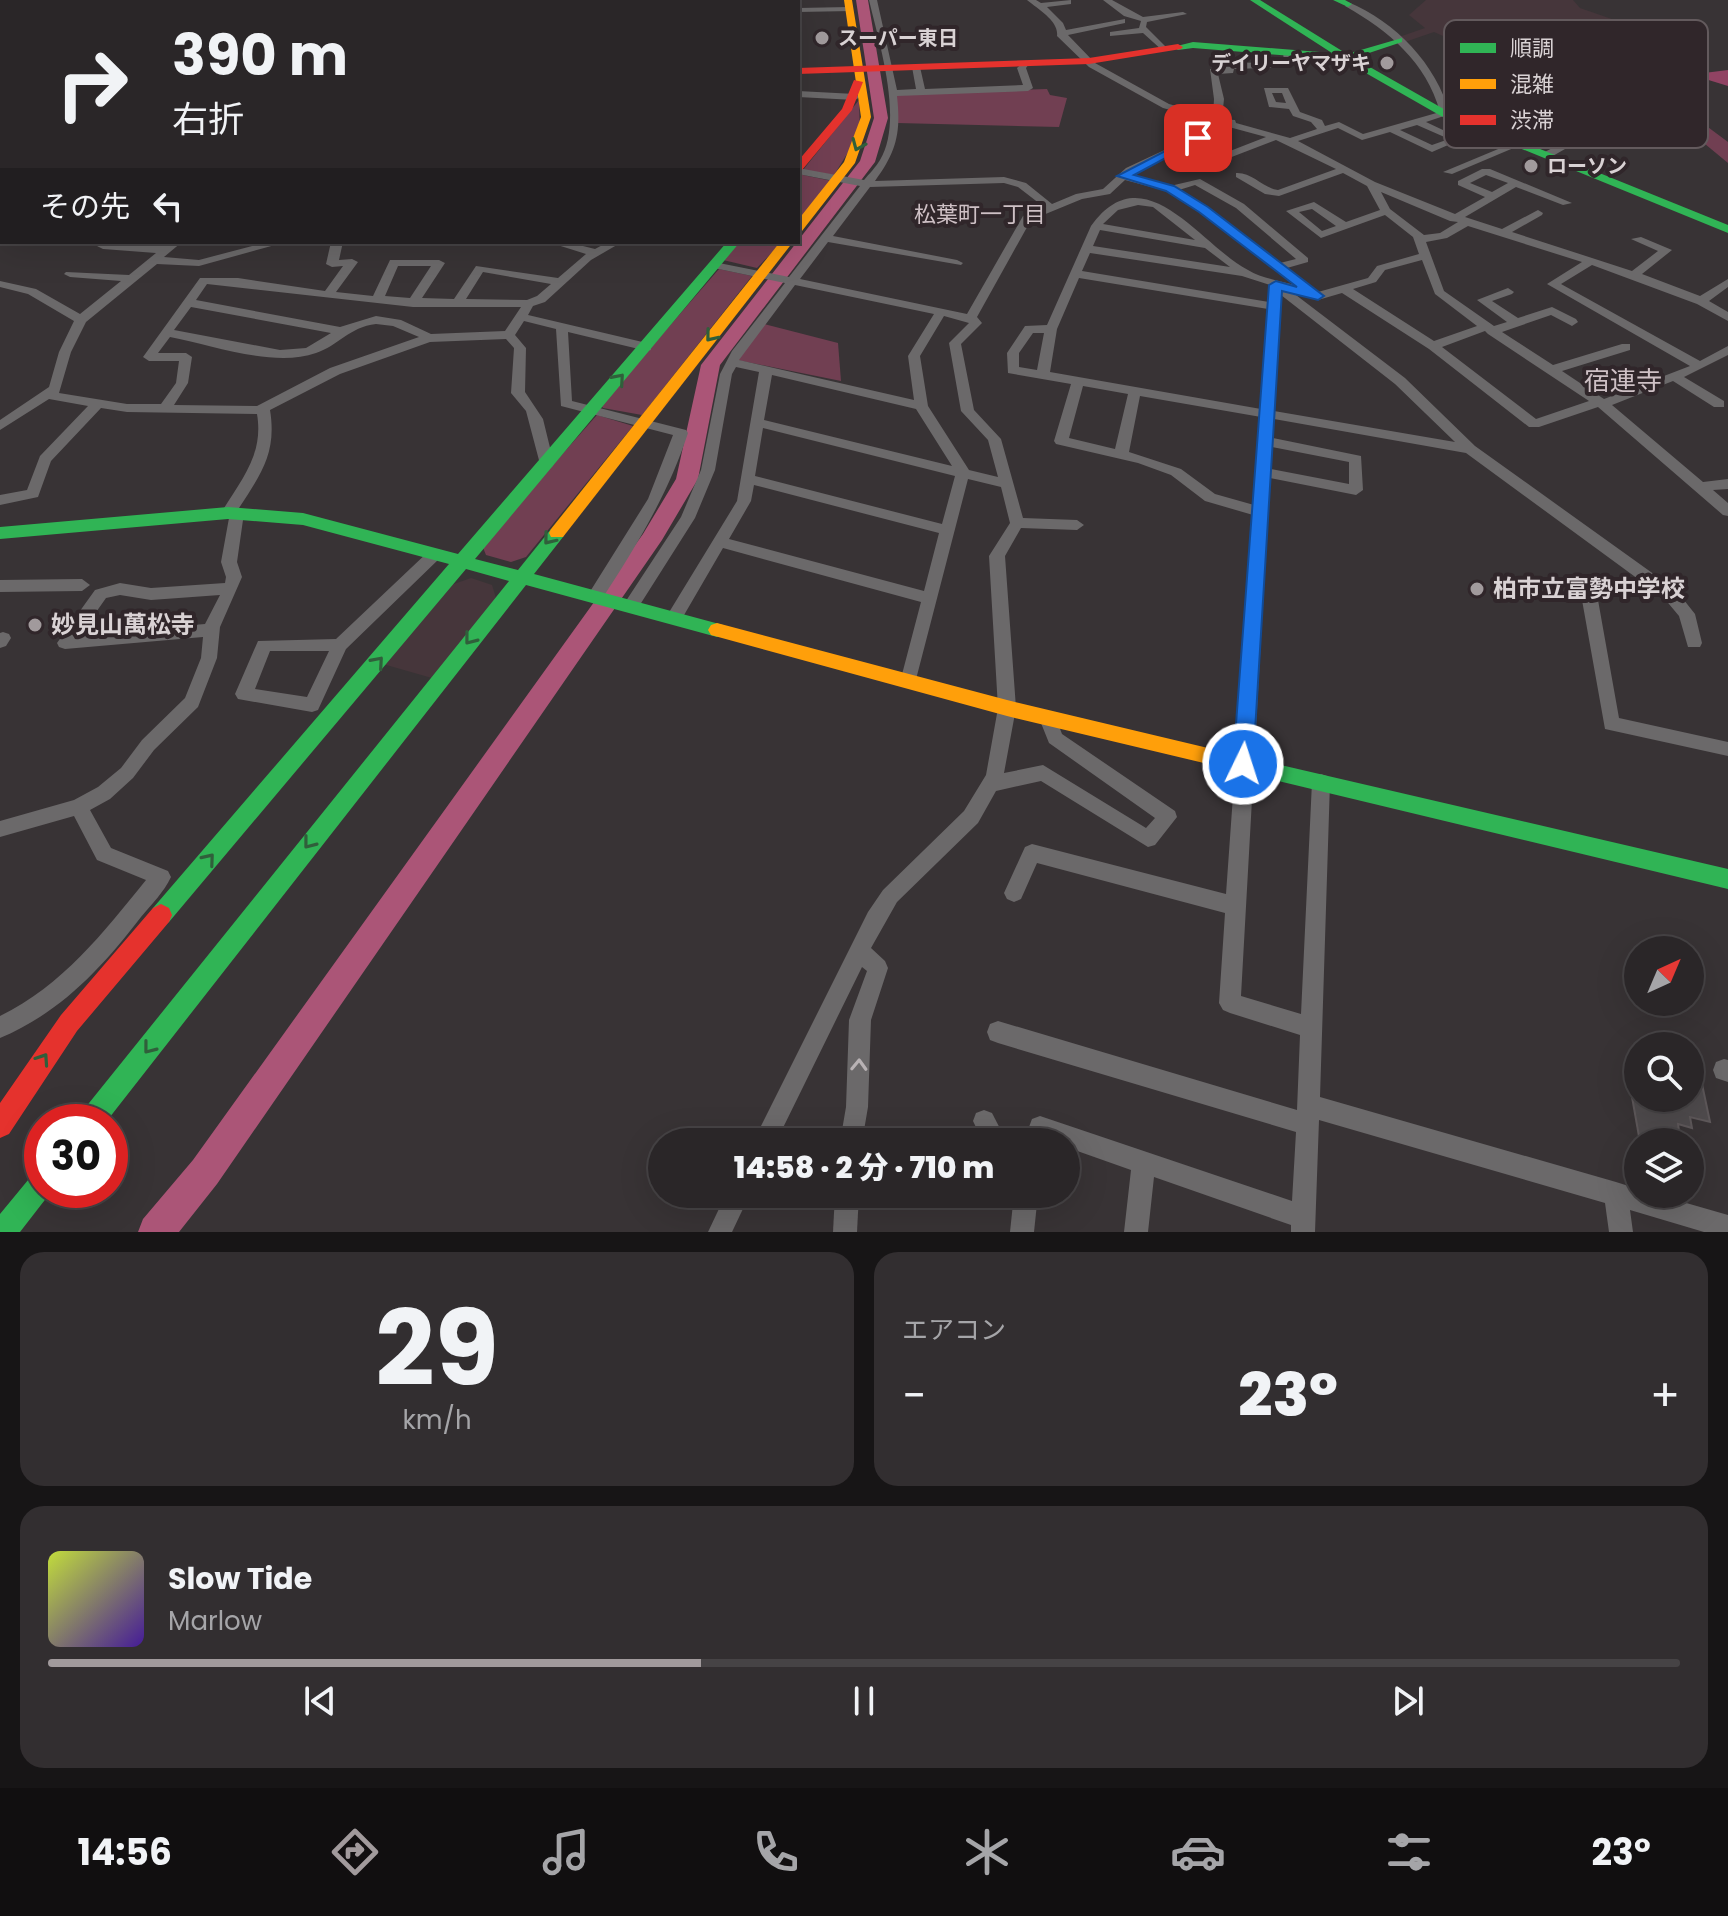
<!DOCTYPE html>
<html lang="ja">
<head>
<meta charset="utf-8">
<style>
	body { margin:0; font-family:Poppins,"Noto Sans JP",sans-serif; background:#322e30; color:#f1f3f6; height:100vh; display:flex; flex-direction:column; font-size:30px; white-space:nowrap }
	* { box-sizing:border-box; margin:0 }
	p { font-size:26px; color:#a5a5a8 }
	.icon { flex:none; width:44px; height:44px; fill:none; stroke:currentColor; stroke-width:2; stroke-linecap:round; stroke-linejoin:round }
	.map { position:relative; height:1232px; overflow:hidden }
	.side { display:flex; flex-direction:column; gap:20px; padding:20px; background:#171516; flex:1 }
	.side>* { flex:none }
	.guide { position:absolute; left:0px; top:0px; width:800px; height:244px; box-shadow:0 8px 32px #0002,0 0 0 2px #464345; background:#2a2628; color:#f1f3f6; overflow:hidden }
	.needle { width:52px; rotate:44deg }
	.buttons { position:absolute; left:1624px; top:936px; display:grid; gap:16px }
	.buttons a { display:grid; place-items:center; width:80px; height:80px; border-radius:50%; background:#2a2628; box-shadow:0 8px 32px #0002,0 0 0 2px #464345; font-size:40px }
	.speed { position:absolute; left:24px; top:1104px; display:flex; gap:16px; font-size:40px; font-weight:700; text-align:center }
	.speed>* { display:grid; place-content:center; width:104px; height:104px; border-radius:50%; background:#2a2628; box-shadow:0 8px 32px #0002,0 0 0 2px #464345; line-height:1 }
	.speed .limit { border:12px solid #d22; background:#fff; color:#111 }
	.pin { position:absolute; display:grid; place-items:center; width:68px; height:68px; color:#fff; margin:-34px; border-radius:16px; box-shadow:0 4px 12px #0006 }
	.me { position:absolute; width:88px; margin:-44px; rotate:4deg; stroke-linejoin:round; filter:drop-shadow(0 0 6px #0008) }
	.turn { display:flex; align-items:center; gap:28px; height:168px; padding:0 40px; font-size:36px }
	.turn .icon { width:104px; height:104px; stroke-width:2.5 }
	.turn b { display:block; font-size:56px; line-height:68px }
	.then { display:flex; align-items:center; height:76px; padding:0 40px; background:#0003; gap:16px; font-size:30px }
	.big { font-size:60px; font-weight:800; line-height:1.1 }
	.side .card { flex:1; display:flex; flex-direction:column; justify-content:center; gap:12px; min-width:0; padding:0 28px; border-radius:24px; background:#322e30 }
	.side .dial { align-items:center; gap:0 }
	.dial b { font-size:104px; line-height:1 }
	.song { display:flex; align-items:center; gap:24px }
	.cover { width:96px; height:96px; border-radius:12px; background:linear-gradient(135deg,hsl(70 70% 55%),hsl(260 70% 35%)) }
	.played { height:8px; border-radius:4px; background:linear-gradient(90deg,#a19a9c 40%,#464345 40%) }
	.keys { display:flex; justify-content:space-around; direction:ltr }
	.heat { display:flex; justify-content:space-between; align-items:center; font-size:44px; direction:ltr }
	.side .tiles { flex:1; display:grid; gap:20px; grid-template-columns:1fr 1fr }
	.card:last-child { grid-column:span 2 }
	.trip { position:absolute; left:648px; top:1128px; width:432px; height:80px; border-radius:40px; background:#2a2628; box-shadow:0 8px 32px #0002,0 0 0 2px #464345; font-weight:800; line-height:80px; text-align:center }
	.dock { display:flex; height:128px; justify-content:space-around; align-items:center; background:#110f10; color:#a5a5a8 }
	.dock .icon { width:56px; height:56px }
	.dock .current { color:#a19a9c }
	.dock b { font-size:36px; color:#f1f3f6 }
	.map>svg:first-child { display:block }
</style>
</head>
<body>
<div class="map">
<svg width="1728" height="1232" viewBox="0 0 1728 1232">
	<rect width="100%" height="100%" fill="#383335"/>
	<g fill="#46363b">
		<path d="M1426 0H1573L1580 8 1629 25 1632 37 1588 43 1517 60 1492 58 1434 32 1405 42 1399 37 1425 28 1409 15Z"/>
		<path d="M471 578 492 585 496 598 432 678 383 664 451 585Z"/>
	</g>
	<g fill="#713f52">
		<path d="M1047 89 1050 95 1067 98 1059 127 897 123 894 94Z"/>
		<path d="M859 100 860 133 834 175 803 170Z"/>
		<path d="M1670 115 1693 116 1728 142V163Z"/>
		<path d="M798 174 832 181 798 223Z"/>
		<path d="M739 242H782L757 268 723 260Z"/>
		<path d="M719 269 752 276 642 415 603 408 601 405Z"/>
		<path d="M764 324 838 343 841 381 737 360Z"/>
		<path d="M597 415 633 426 526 557 511 562 486 555 482 545Z"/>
	</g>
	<path fill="#914363" d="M1728 70V86L1702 78 1683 86 1676 101 1661 91 1672 77Z"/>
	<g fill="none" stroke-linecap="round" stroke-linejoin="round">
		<path fill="#ab5577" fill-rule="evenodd" d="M856 0H868L888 118 875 162 720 365 698 479 662 540 217 1184 179 1232H138L143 1219 193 1160 643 534 676 479 701 365 860 161 874 118Z"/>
	</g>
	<path fill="#4f4b4d" stroke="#5e585a" stroke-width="2" d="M1626 1063 1638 1066V1098H1690V1081L1702 1084 1710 1122 1690 1117 1692 1128 1678 1124 1679 1131 1670 1128 1672 1138 1662 1135V1139L1654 1136 1655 1142H1640Z"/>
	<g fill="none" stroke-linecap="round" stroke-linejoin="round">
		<g fill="#6b696a" fill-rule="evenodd">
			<path d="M55 0H63L64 2H56Z"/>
			<path d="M213 0 226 2H211Z"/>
			<path d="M463 0H473L475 2H465Z"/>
			<path d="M623 0H644L645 1 625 2Z"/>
			<path d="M869 0H877L897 90 916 89 912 67 916 64 920 67 925 89 1023 85 1017 68 1025 61 1029 64 1026 68 1033 88 1028 91 897 96C901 132 897 151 875 181L1004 177 1026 183 1052 204 1076 194 1103 189 1126 168 1220 124 1163 108 1089 67 1057 36C1059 21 1039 10 1027 0H1036L1041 3 1071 0V4L1047 7 1063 23 1066 30 1125 19V23L1068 35 1095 63 1169 104 1213 116 1214 99 1210 69 1225 68 1229 63 1284 62 1283 52 1290 50 1292 67 1234 69 1233 73 1218 74 1224 99 1222 119 1235 120 1236 123 1290 138 1317 129 1311 122 1293 116 1289 109 1269 107 1264 88H1288L1300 112 1322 120 1325 126 1339 122 1363 134 1440 112C1426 62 1389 31 1345 6L1348 2C1396 22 1436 64 1450 114L1426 122 1462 139 1432 152 1390 132 1362 140 1338 128 1298 141 1375 182 1455 214 1485 197 1458 185V181L1482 169H1490L1572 203 1563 205 1516 187 1465 217 1502 229 1538 210 1543 213 1542 215 1512 232 1632 271 1658 251 1631 239 1641 237 1672 250 1642 274 1700 296 1728 279V287L1709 301 1728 312V321L1697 304 1592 265 1561 284 1700 361 1728 346V355L1684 377 1724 401V407H1714L1673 381 1612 405 1703 482 1728 479V489L1713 490 1728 503V516L1723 515 1598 407 1539 427H1529L1429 349 1342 293 1318 300 1292 292 1405 378 1475 446 1676 590 1695 614 1702 643 1700 647H1688L1679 616 1664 598 1466 453 1274 419 1273 438 1361 456 1363 490 1356 495 1270 478 1241 996 1301 1014 1312 782 1315 776 1321 774 1327 776 1330 782 1320 1097 1616 1182 1638 1189V1194H1655L1728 1215V1232H1704L1630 1210 1633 1232H1609L1605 1203 1319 1120 1315 1232H1291V1225L1154 1177 1148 1232H1124L1131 1170 1066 1147V1142H1051L1032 1135 1029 1127 1032 1119 1040 1116 1292 1201 1296 1132 998 1043 990 1040 987 1032 990 1024 998 1021 1297 1110 1300 1035 1230 1013 1223 1010 1219 1003 1225 913 1037 863 1021 899 1014 902 1007 899 1004 893 1025 847 1032 844 1226 894 1253 515 1205 501 1171 475 1138 463 1056 444 1054 441 1071 384 1008 373 1007 353 1025 326 1047 325 1091 226C1144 152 1200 245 1248 270 1261 278 1280 281 1295 285L1199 211 1166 191 1125 180 1110 194 1082 199 1031 220 977 317 982 323 961 344 974 410 1001 439 1023 518 1077 520 1084 525 1077 530 1021 528 1005 556 1016 708 1004 773 1043 765 1146 828 1155 818 1049 743 1039 718 1042 713 1048 711 1054 713 1062 734 1175 811 1177 817 1155 845 1148 847 1041 781 996 791 978 823 897 902 871 948 885 961 888 968 871 1020 868 1107 862 1142H840L846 1107 849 1020 867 971 862 967 776 1142H753L868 912 883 890 964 811 986 775 998 708 989 556 1010 523 1001 487 968 479 914 687H902L900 682 921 602 723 548 680 622H668L666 618 668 614 737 501 759 372 736 367 732 374 715 470 695 518 636 611H624L622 607 681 517 701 470 720 374 732 351 785 283 714 268 708 265 714 262 789 277 860 186 798 174V168L864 180C869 174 876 167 880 160 904 120 879 43 869 0ZM1272 93H1282L1286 103 1276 102ZM1417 125 1449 139 1432 145 1400 130ZM1229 127 1266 137 1230 151 1206 138ZM1276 140 1336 169 1278 190C1263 188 1252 172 1236 173V177L1265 194 1279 196 1343 173 1367 186 1380 210 1346 222 1314 202 1286 211 1321 238 1385 215 1413 237 1419 254 1377 266 1368 278 1318 292 1287 268 1308 262V258L1244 204 1200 179 1170 186 1131 175 1198 142 1229 158ZM1486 175 1508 183 1492 192 1470 183ZM1004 183 1018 187 1044 207 1023 216 967 314 800 279 828 242 961 265 963 263 957 260 833 236 870 187ZM1195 185 1236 208 1296 259 1280 263 1207 207 1179 190ZM1381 192 1450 221 1458 222 1440 233 1424 235 1390 209ZM1138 205 1153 207 1195 240 1103 224 1118 210ZM1312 209 1336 226 1322 231 1299 212ZM1468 226 1582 262 1547 284 1690 366 1604 399 1562 371 1630 350V344H1622L1553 365 1502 332 1551 315 1572 326 1578 322 1576 319 1552 307 1518 318 1492 301 1512 294 1514 292 1508 288 1477 300 1507 322 1494 326 1444 291 1426 242 1447 238ZM1100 230 1205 248 1230 267 1093 246ZM1090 253 1242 276 1270 285 1269 302 1082 271ZM1422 260 1435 294 1477 326 1434 341 1353 289 1376 282 1385 270ZM1079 278 1268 309 1261 409 1050 372 1057 329ZM795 285 934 314 908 356 914 400 739 360ZM1281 295 1395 384 1455 442 1274 411ZM944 316 969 323 949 343 961 411 988 440 998 477 969 470 928 406 920 356ZM1485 331 1488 334 1589 401 1536 419 1442 347ZM1033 333H1044L1037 370 1019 367V353ZM772 375 916 409 952 466 764 420ZM1083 386 1128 394 1115 449 1069 438ZM1140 396 1261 417 1257 468 1254 472 1256 475 1254 505 1215 494 1181 469 1129 452ZM763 428 955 476 942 524 755 476ZM1272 447 1349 462V484L1271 469ZM754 485 939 533 924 591 729 539 751 501Z"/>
			<path d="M1103 0H1112L1143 17 1183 12 1187 14 1147 22 1146 27 1167 48 1163 51 1143 33 1110 36V32L1139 28 1141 21 1124 16Z"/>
			<path d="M849 7 852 11 798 12V8Z"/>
			<path d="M798 91 855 94 860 97 855 100 798 97Z"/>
			<path d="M1541 111C1548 111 1585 128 1593 133L1551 157H1543V153L1580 133 1550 122 1541 115Z"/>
			<path d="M0 113 2 114 0 154Z"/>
			<path d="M1515 142 1523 144 1452 174 1443 172Z"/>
			<rect x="0" y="185" width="2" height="6"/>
			<path d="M101 242 164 246 169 242H182L164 257 199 260 267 242H286L199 266 157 264 86 322 71 352 59 393 127 404H161L176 383 179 361H149L143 357 200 278H238L325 291 343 266 332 267 326 264 331 242H343L339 260 352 259 358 262 336 292 373 296 390 260H439L445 263 422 298 454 299 476 266 558 278 586 254 548 242H567L595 249 608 242H622L591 260 545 302 533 306 528 315 651 344V350L647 351 568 332 572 401 686 430 688 433C668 495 635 548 600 602L594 604 586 598 648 499 673 435 561 406 556 329 524 321 515 335 526 348 525 392 543 419 554 464 552 467 547 469 540 464 526 411 511 393 514 348 506 339 430 342 340 374 270 410C277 453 261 474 239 508L244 513 237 562 242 577 220 627 217 658 198 707 154 750 133 778 110 799 90 810 111 848 168 871 171 877C164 892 151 905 141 917 102 968 60 1013 0 1038V1016C63 985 103 933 146 880L97 860 74 816 0 837V821L74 800 98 787 121 768 142 740 185 698 201 658 203 637 65 649 59 647 57 643 95 590 120 583 151 588 225 583 226 577 221 562 229 518 221 513C241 480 264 455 257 414L127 412 101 408 51 461 38 497 0 505V495L27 490 40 456 88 406 49 399 0 430V420L49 387 59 352 74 321 28 294 0 287V281L36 289 80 314 121 281 70 277 64 274 66 272 129 275 156 253 103 249 97 246ZM398 266H431L410 298 385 296ZM483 272 551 284 537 296 527 300 466 299ZM207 284 413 307H521L505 331 431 334 401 320 376 316 340 327 196 300ZM191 307 331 333 306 348 280 350 174 330ZM376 324 393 326 419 337 330 368 257 406 174 405 188 383 192 357 186 353H158L170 337C212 345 274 368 316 353 338 346 349 327 376 324ZM120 595 151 600 220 595 205 624 80 635 106 598Z"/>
			<path d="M435 549 440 550 443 554 440 558 346 649 318 710 312 712 238 699 235 694 258 641 336 639 430 550ZM270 651H329L307 697 255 689Z"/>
			<path d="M82 579 90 585 82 591 0 592V580Z"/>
			<path d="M1590 594 1598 600 1619 718 1728 742V756L1605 729 1582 600Z"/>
			<path d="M3 632 9 634 11 638 6 646 0 648V633Z"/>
			<path d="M1724 1059 1728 1060V1082L1716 1078 1713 1070 1716 1062Z"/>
			<path d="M984 1110 992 1113 1007 1142H983L973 1121 976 1113Z"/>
			<path d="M726 1194H750L732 1232H708Z"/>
			<path d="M835 1194H859L857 1232H833Z"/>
			<path d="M1014 1194H1038L1034 1232H1010Z"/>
		</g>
		<g fill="#30b455" fill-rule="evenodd">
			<path d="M1250 0H1260L1347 54 1402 38V42L1354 58 1449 112 1728 225V233L1441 116 1343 60 1193 48 1178 50 1173 47 1193 42 1332 53Z"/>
			<path d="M1333 0H1345L1352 4 1348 7Z"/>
			<path d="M727 242H740L475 559 518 570 551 529H563L565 533 563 537 534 574 723 625 726 630 723 635 717 637 526 585 106 1122H77L81 1113 509 581 466 569 169 922 161 926 153 922 150 915 153 908 449 564 303 525 228 519 0 539V527L228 507 303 513 458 554Z"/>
			<path d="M1208 748 1728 869V889L1208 764 1201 762 1198 756 1201 750Z"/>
			<path d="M42 1170V1190H52L51 1192 20 1232H0V1214L33 1174Z"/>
		</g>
		<g fill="#ff9f0a" fill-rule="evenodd">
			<path d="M0 0H12L2 4Z"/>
			<path d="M844 0H852L871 117 855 163 802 231 798 232V220L844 162 861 117Z"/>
			<rect x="0" y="78" width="2" height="6"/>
			<path d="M780 242H793L563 537H551L549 533 551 529Z"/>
			<path d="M717 623 1007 700 1208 748 1215 750 1218 756 1215 762 1208 764 1007 716 711 635 708 630 711 625Z"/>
		</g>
		<g fill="#e5322d" fill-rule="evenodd">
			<path d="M1178 44 1183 47 1181 49 1089 64 798 74V68L1089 58Z"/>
			<path d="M854 80 863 82 852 110 802 170 798 171V161L842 109Z"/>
			<path d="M161 904 169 908 172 915 169 922 77 1031 9 1134 0 1138V1103L61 1015 153 908Z"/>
		</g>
	</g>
	<defs><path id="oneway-chevron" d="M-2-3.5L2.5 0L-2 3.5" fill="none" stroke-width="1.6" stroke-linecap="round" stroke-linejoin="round" transform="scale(2)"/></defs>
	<g stroke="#305f3b">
		<use href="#oneway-chevron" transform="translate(858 145) rotate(113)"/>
		<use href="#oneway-chevron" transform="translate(711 336) rotate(129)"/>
		<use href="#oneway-chevron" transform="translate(619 379) rotate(-49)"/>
		<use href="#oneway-chevron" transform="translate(549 539) rotate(129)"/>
		<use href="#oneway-chevron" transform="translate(470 639) rotate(128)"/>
		<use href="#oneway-chevron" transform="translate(378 662) rotate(-49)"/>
		<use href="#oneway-chevron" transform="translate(309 843) rotate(128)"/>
		<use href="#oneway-chevron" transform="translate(209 859) rotate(-50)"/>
		<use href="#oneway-chevron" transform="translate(149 1048) rotate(128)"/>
		<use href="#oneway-chevron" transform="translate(43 1059) rotate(-56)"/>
	</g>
	<use stroke="#b8b2b4" href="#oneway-chevron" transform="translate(859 1065) rotate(-88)"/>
	<path fill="#1a73e8" stroke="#114b97" stroke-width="2" d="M1194 136 1203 138 1134 175 1174 186 1208 207 1324 296 1318 300 1282 291 1253 764 1243 772 1233 764 1269 285 1276 281 1297 287 1199 212 1166 191 1117 176Z"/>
	<g fill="#a19a9c" stroke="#30262a" stroke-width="3">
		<circle cx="822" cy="38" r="8"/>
		<circle cx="1387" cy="63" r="8"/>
		<circle cx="1531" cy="166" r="8"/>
		<circle cx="1477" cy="589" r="8"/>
		<circle cx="35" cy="625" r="8"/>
	</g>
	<g text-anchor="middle" stroke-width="8" stroke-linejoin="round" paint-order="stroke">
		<g font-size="20" font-weight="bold" fill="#d9d2d4" stroke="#30262a" text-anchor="start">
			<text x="838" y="45">スーパー東日</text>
			<text x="1371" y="70" text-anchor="end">デイリーヤマザキ</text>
			<text x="1547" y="173">ローソン</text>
		</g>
		<g font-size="22" fill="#cec0c5" stroke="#30262a">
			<text x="980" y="222">松葉町一丁目</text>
		</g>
		<g font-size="24" font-weight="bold" fill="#d9d2d4" stroke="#30262a" text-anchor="start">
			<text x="1493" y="597">柏市立富勢中学校</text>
			<text x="51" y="633">妙見山萬松寺</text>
		</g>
		<g font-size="26" fill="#cec0c5" stroke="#30262a">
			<text x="1623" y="390">宿連寺</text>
		</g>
	</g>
	<rect x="1444" y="20" width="264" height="128" rx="12" fill="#30262a" stroke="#635a5d" stroke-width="2"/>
	<rect x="1460" y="43" width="36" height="10" fill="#30b455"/>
	<rect x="1460" y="79" width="36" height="10" fill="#ff9f0a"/>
	<rect x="1460" y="115" width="36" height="10" fill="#e5322d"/>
	<g font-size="22" fill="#d9d2d4">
		<text x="1510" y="56">順調</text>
		<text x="1510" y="92">混雑</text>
		<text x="1510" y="128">渋滞</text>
	</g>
</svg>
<div class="buttons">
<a><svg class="needle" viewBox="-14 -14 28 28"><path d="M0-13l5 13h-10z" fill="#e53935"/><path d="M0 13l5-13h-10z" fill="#a5a5a8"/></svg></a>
<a><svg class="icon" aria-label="search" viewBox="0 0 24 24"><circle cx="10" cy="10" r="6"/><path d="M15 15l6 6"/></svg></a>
<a><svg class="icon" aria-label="layers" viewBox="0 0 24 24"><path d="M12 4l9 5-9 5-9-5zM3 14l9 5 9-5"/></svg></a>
</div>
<div class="speed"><div class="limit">30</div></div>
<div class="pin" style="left:1198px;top:138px;background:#d93025"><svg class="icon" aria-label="arrive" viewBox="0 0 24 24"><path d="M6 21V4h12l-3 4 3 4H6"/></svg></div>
<svg class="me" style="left:1243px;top:764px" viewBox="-20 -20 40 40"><circle r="17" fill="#1a73e8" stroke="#fff" stroke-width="3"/><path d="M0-11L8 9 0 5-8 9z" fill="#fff"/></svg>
<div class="trip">14:58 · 2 分 · 710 m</div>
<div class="guide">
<div class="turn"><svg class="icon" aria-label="right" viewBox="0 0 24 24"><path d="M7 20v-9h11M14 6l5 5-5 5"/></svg><div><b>390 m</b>右折</div></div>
<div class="then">その先<svg class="icon" aria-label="left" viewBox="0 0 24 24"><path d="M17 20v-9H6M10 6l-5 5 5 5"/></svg></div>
</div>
</div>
<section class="side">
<div class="tiles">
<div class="card dial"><b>29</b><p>km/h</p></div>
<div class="card"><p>エアコン</p>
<div class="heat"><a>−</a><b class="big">23°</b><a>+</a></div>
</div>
<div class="card">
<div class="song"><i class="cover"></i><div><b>Slow Tide</b><p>Marlow</p></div></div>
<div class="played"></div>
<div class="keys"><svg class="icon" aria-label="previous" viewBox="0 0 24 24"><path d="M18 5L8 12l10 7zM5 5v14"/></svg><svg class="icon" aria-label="pause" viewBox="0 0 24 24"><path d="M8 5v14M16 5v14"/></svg><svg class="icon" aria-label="next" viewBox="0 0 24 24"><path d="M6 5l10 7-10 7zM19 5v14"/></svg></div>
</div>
</div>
</section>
<nav class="dock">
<b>14:56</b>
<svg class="icon current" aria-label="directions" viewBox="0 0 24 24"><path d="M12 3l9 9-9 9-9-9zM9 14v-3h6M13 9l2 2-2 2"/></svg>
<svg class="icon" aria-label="music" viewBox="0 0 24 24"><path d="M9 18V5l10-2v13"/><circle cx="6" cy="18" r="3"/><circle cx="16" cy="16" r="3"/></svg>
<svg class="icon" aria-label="phone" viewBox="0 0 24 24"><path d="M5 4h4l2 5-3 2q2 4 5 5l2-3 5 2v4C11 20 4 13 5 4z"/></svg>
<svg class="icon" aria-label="climate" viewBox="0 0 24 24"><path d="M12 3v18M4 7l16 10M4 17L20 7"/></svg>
<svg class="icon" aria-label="car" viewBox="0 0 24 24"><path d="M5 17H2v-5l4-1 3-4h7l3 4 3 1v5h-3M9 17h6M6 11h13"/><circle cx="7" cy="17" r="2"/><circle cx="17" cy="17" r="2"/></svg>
<svg class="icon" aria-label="filters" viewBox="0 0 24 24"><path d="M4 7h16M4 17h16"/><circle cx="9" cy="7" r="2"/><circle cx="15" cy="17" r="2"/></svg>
<b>23°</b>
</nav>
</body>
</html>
